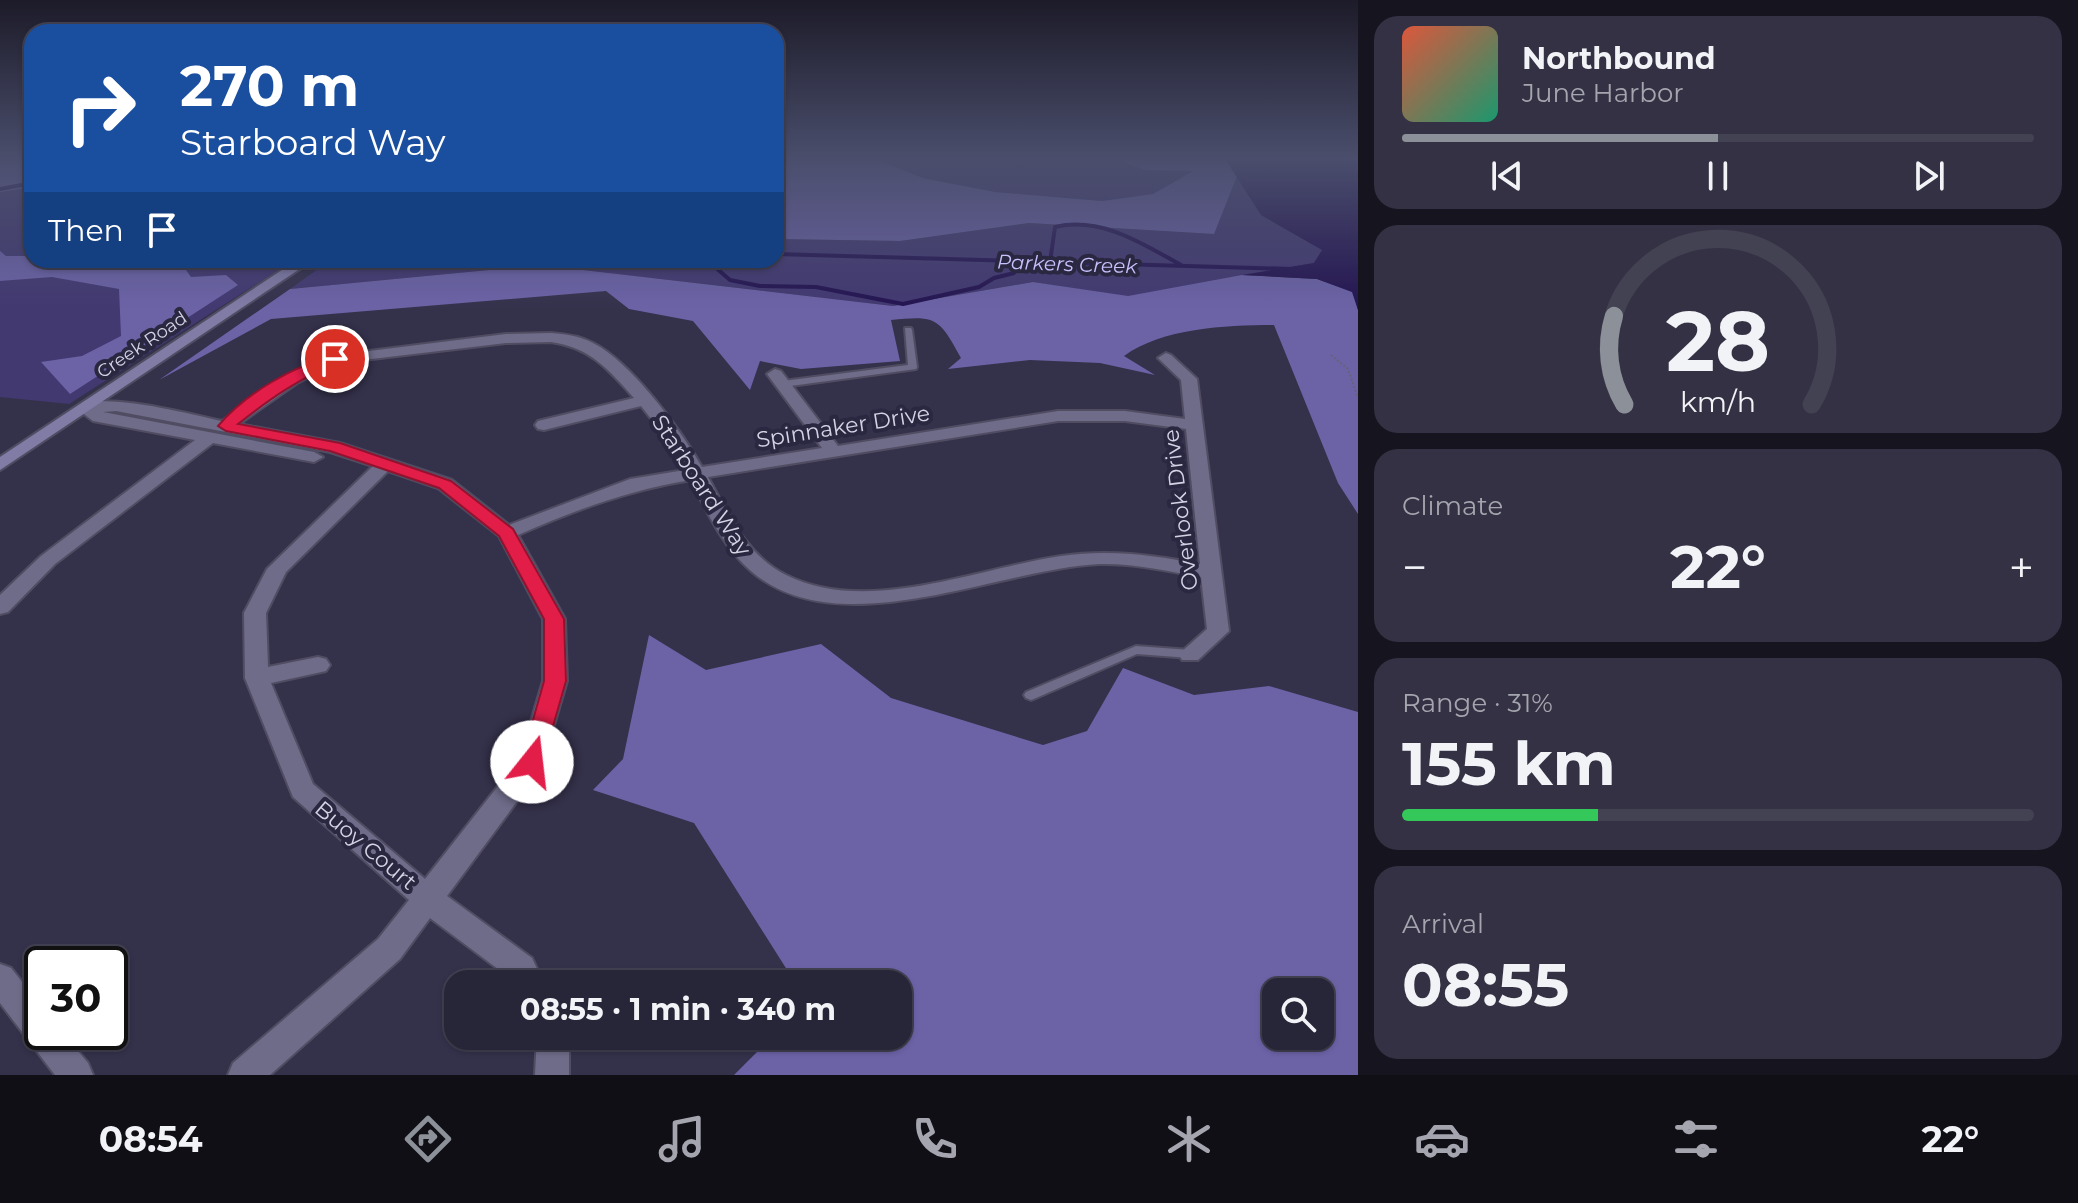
<!DOCTYPE html>
<html lang="en">
<head>
<meta charset="utf-8">
<style>
	body { margin:0; font-family:Montserrat,sans-serif; background:#333143; color:#f1f3f6; height:100vh; display:flex; flex-direction:column; font-size:30px; white-space:nowrap }
	* { box-sizing:border-box; margin:0 }
	p { font-size:26px; color:#a4a5ae }
	.icon { flex:none; width:44px; height:44px; fill:none; stroke:currentColor; stroke-width:2; stroke-linecap:round; stroke-linejoin:round }
	.map { position:relative; flex:1; overflow:hidden }
	.details { display:flex; flex-direction:column; gap:16px; padding:16px; background:#15141f; width:720px }
	.details>* { flex:none }
	.guide { position:absolute; left:24px; top:24px; width:760px; height:244px; border-radius:24px; box-shadow:0 2px 6px #0004,0 0 0 2px #434253; background:#1a4fa0; color:#fff; overflow:hidden }
	.tools { position:absolute; left:1262px; top:978px; display:grid; gap:16px }
	.tools a { display:grid; place-items:center; width:72px; height:72px; border-radius:16px; background:#272538; box-shadow:0 2px 6px #0004,0 0 0 2px #434253; font-size:40px }
	.speed { position:absolute; left:24px; top:946px; display:flex; gap:16px; font-size:40px; font-weight:700; text-align:center }
	.speed>* { display:grid; place-content:center; width:104px; height:104px; border-radius:50%; background:#272538; box-shadow:0 2px 6px #0004,0 0 0 2px #434253; line-height:1 }
	.speed .limit { border:4px solid #111; border-radius:12px; background:#fff; color:#111 }
	.pin { position:absolute; display:grid; place-items:center; width:68px; height:68px; color:#fff; margin:-34px; border:4px solid #fff; border-radius:50%; box-shadow:0 2px 8px #0007 }
	.me { position:absolute; width:88px; margin:-44px; rotate:16deg; stroke-linejoin:round; filter:drop-shadow(0 0 6px #0008) }
	.turn { display:flex; align-items:center; gap:28px; height:168px; padding:0 24px; font-size:36px }
	.turn .icon { width:104px; height:104px; stroke-width:2.5 }
	.turn b { display:block; font-size:56px; line-height:68px }
	.then { display:flex; align-items:center; height:76px; padding:0 24px; background:#0003; gap:16px; font-size:30px }
	.big { font-size:60px; font-weight:700; line-height:1.1 }
	.details .card { flex:1; display:flex; flex-direction:column; justify-content:center; gap:12px; min-width:0; padding:0 28px; border-radius:24px; background:#333143 }
	.details .dial { align-items:center; gap:0 }
	.dial svg { height:208px; overflow:visible; fill:none; stroke:#434253; stroke-width:7; stroke-linecap:round; text-anchor:middle }
	.dial text { fill:#f1f3f6; stroke:none }
	.song { display:flex; align-items:center; gap:24px }
	.cover { width:96px; height:96px; border-radius:12px; background:linear-gradient(135deg,hsl(10 70% 55%),hsl(160 70% 35%)) }
	.played { height:8px; border-radius:4px; background:linear-gradient(90deg,#8c9099 50%,#434253 50%) }
	.keys { display:flex; justify-content:space-around; direction:ltr }
	.heat { display:flex; justify-content:space-between; align-items:center; font-size:44px; direction:ltr }
	.charge { height:12px; border-radius:6px; background:linear-gradient(90deg,#34c759 31%,#434253 0) }
	.trip { position:absolute; left:444px; top:970px; width:468px; height:80px; border-radius:24px; background:#272538; box-shadow:0 2px 6px #0004,0 0 0 2px #434253; font-weight:700; line-height:80px; text-align:center }
	.menu { display:flex; height:128px; justify-content:space-around; align-items:center; background:#100f16; color:#a4a5ae }
	.menu .icon { width:56px; height:56px }
	.menu .current { color:#8c9099 }
	.menu b { font-size:36px; color:#f1f3f6 }
	main { display:flex; flex:1; min-height:0 }
	.map>svg:first-child { display:block }
</style>
</head>
<body>
<main>
<div class="map">
<svg width="1358" height="1075" viewBox="0 0 1358 1075">
	<rect width="100%" height="100%" fill="#34314b"/>
	<g fill="#423971">
		<path d="M0 159H32V260H294L69 404 0 397Z"/>
		<path d="M875 159H1123L1124 163 1146 170H1195L1153 194 1102 201 995 192 923 178Z"/>
		<path d="M1237 176 1261 215 1323 250 1314 263 1128 297 1033 282 893 306 540 265 290 289 325 264 344 260H776V239L900 241 1029 223 1213 234Z"/>
	</g>
	<g fill="#6c63a7" fill-rule="evenodd">
		<path d="M0 159H32V187L0 192Z"/>
		<path d="M776 159H875L923 178 995 192 1102 201 1153 194 1193 171 1146 170 1124 163 1123 159H1225L1237 176 1214 234 1029 223 900 241 776 239Z"/>
		<path d="M0 251 6 256H32V260H277L272 263 179 260 191 277 226 275 238 285 70 394 41 362 82 356 121 336 119 289 52 277 0 281Z"/>
		<path d="M540 265 893 306 1033 282 1128 296 1242 275 1317 279 1353 292 1358 310V514L1338 483 1274 325C1227 325 1162 328 1124 356L1155 375 1100 363 1030 360 948 369 961 358C939 318 937 315 891 320L900 361 801 369 760 361 750 390 693 321 629 309 606 291 271 319 159 380 290 289Z"/>
		<path d="M649 635 706 670 821 644 891 698 1043 745 1087 731 1123 668 1194 695 1269 686 1358 712V1075H734L773 1036H898V984H796L694 823 593 790 623 759ZM1320 992V1036H1276V992Z"/>
	</g>
	<path fill="#241451" d="M1225 159H1358V310L1352 292 1317 279 1242 275 1314 263 1322 250 1261 215Z"/>
	<g fill="none" stroke-linecap="round" stroke-linejoin="round">
		<g stroke="#241451" stroke-width="4">
			<path d="M0 189 32 183"/>
			<path d="M776 254 1292 269"/>
			<path d="M328 260H340"/>
			<path d="M707 260 730 280 760 286 816 287 903 304 979 287 994 278 1014 273 1021 261"/>
			<path d="M1050 262 1055 227C1101 216 1143 244 1181 265"/>
		</g>
		<defs>
			<g id="lane">
				<path d="M905 328H911L912 330 917 367 916 369 783 387 779 384 783 381 908 365Z"/>
				<path d="M1136 646 1190 650 1194 651 1196 654 1194 657 1190 658 1137 654 1036 698 1031 700 1026 698 1024 695 1026 692Z"/>
			</g>
			<g id="street">
				<path d="M551 333C565 334 580 336 593 343 631 362 681 430 702 467L822 448 767 374 775 369 781 371 838 446 1058 411H1125L1185 419 1181 380 1158 358 1166 353 1171 355 1197 379 1229 631 1198 660H1182L1179 654 1207 629 1201 577C1168 571 1133 563 1099 564 998 569 839 647 751 571 723 547 707 512 691 480 629 490 575 510 518 535L565 619 567 681 541 769 447 896 532 958 544 984H512L510 978 430 918 400 959 270 1075H228L233 1063 378 939 409 900 293 797 245 678 244 613 267 569 373 466 330 452 116 411 103 412 314 452 323 457 314 462 213 443 55 564 8 612 0 614V595L41 556 195 440 93 421 76 408C97 389 193 415 222 421L272 385 329 356 506 334ZM551 342C590 347 609 370 634 398L538 421 535 425 538 429 544 430 641 406 668 440 685 470 630 479 509 525 452 480 340 443 239 424 297 383 338 363 506 343ZM1058 421H1125L1186 429 1200 564C1153 555 1109 549 1061 556 978 568 867 616 786 575 747 556 728 514 708 477ZM388 471 438 488 499 536 543 619V681L520 758 425 879 313 784 271 683 326 671 330 665 326 659 318 657 268 667 266 613 286 572Z"/>
				<path d="M0 964 11 968 42 1007V1032H62L88 1063 93 1075H55L0 1003Z"/>
				<path d="M537 1036H569V1075H535Z"/>
			</g>
			<path id="secondary" d="M297 260H313L0 470V457Z"/>
		</defs>
		<use href="#lane" stroke="#504d63" stroke-width="4"/>
		<use href="#street" stroke="#504d63" stroke-width="4"/>
		<use href="#secondary" stroke="#504d63" stroke-width="4"/>
		<path stroke="#65637a" stroke-width="2" stroke-dasharray="2 2" stroke-linecap="butt" d="M1331 355 1348 369 1358 398"/>
		<use href="#lane" fill="#6f6c8a" fill-rule="evenodd"/>
		<use href="#street" fill="#6f6c8a" fill-rule="evenodd"/>
		<use href="#secondary" fill="#817ca6" fill-rule="evenodd"/>
	</g>
	<linearGradient id="sky" x2="0" y2="1"><stop stop-color="#1d1b29"/><stop offset="0.51" stop-color="#4a4e6c"/><stop offset="1" stop-color="#4a4e6c" stop-opacity="0"/></linearGradient>
	<rect width="1358" height="310" fill="url(#sky)"/>
	<path fill="#e11d48" stroke="#92132f" stroke-width="2" d="M335 355 342 359 340 362C301 377 271 398 238 424L340 443 451 481 513 529 564 619 566 681 541 768 532 771 524 768 521 762 544 681V619L499 536 439 488 330 451 226 431 218 426C246 393 293 366 335 355Z"/>
	<g text-anchor="middle" stroke-width="8" stroke-linejoin="round" paint-order="stroke">
		<g font-size="18" fill="#d4d3e4" stroke="#2a2741">
			<text transform="translate(142 345) rotate(-34)" y="6">Creek Road</text>
		</g>
		<g font-size="20" font-style="italic" fill="#c6c1fb" stroke="#2a2741">
			<text transform="translate(1067 264) rotate(2)" y="7">Parkers Creek</text>
		</g>
		<g font-size="22" fill="#d4d3e4" stroke="#2a2741">
			<text transform="translate(843 426) rotate(-9)" y="8">Spinnaker Drive</text>
			<text transform="translate(702 485) rotate(57)" y="8">Starboard Way</text>
			<text transform="translate(1180 510) rotate(-97)" y="8">Overlook Drive</text>
			<text transform="translate(366 845) rotate(40)" y="8">Buoy Court</text>
		</g>
	</g>
</svg>
<div class="tools">
<a><svg class="icon" aria-label="search" viewBox="0 0 24 24"><circle cx="10" cy="10" r="6"/><path d="M15 15l6 6"/></svg></a>
</div>
<div class="speed"><div class="limit">30</div></div>
<div class="pin" style="left:335px;top:359px;background:#d93025"><svg class="icon" aria-label="arrive" viewBox="0 0 24 24"><path d="M6 21V4h12l-3 4 3 4H6"/></svg></div>
<svg class="me" style="left:532px;top:762px" viewBox="-20 -20 40 40"><circle r="19" fill="#fff"/><path d="M0-13L10 11 0 6-10 11z" fill="#e11d48"/></svg>
<div class="trip">08:55 · 1 min · 340 m</div>
<div class="guide">
<div class="turn"><svg class="icon" aria-label="right" viewBox="0 0 24 24"><path d="M7 20v-9h11M14 6l5 5-5 5"/></svg><div><b>270 m</b>Starboard Way</div></div>
<div class="then">Then<svg class="icon" aria-label="arrive" viewBox="0 0 24 24"><path d="M6 21V4h12l-3 4 3 4H6"/></svg></div>
</div>
</div>
<section class="details">
<div class="card">
<div class="song"><i class="cover"></i><div><b>Northbound</b><p>June Harbor</p></div></div>
<div class="played"></div>
<div class="keys"><svg class="icon" aria-label="previous" viewBox="0 0 24 24"><path d="M18 5L8 12l10 7zM5 5v14"/></svg><svg class="icon" aria-label="pause" viewBox="0 0 24 24"><path d="M8 5v14M16 5v14"/></svg><svg class="icon" aria-label="next" viewBox="0 0 24 24"><path d="M6 5l10 7-10 7zM19 5v14"/></svg></div>
</div>
<div class="card dial"><svg viewBox="0 0 100 80">
<path d="M14 69A42 42 0 1 1 86 69"/>
<path d="M14 69A42 42 0 0 1 10 35" stroke="#8c9099"/>
<text x="50" y="56" font-size="32" font-weight="700">28</text>
<text x="50" y="72" font-size="11">km/h</text>
</svg></div>
<div class="card"><p>Climate</p>
<div class="heat"><a>−</a><b class="big">22°</b><a>+</a></div>
</div>
<div class="card"><p>Range · 31%</p><b class="big">155 km</b><div class="charge"></div></div>
<div class="card"><p>Arrival</p><b class="big">08:55</b></div>
</section>
</main>
<nav class="menu">
<b>08:54</b>
<svg class="icon current" aria-label="directions" viewBox="0 0 24 24"><path d="M12 3l9 9-9 9-9-9zM9 14v-3h6M13 9l2 2-2 2"/></svg>
<svg class="icon" aria-label="music" viewBox="0 0 24 24"><path d="M9 18V5l10-2v13"/><circle cx="6" cy="18" r="3"/><circle cx="16" cy="16" r="3"/></svg>
<svg class="icon" aria-label="phone" viewBox="0 0 24 24"><path d="M5 4h4l2 5-3 2q2 4 5 5l2-3 5 2v4C11 20 4 13 5 4z"/></svg>
<svg class="icon" aria-label="climate" viewBox="0 0 24 24"><path d="M12 3v18M4 7l16 10M4 17L20 7"/></svg>
<svg class="icon" aria-label="car" viewBox="0 0 24 24"><path d="M5 17H2v-5l4-1 3-4h7l3 4 3 1v5h-3M9 17h6M6 11h13"/><circle cx="7" cy="17" r="2"/><circle cx="17" cy="17" r="2"/></svg>
<svg class="icon" aria-label="filters" viewBox="0 0 24 24"><path d="M4 7h16M4 17h16"/><circle cx="9" cy="7" r="2"/><circle cx="15" cy="17" r="2"/></svg>
<b>22°</b>
</nav>
</body>
</html>
